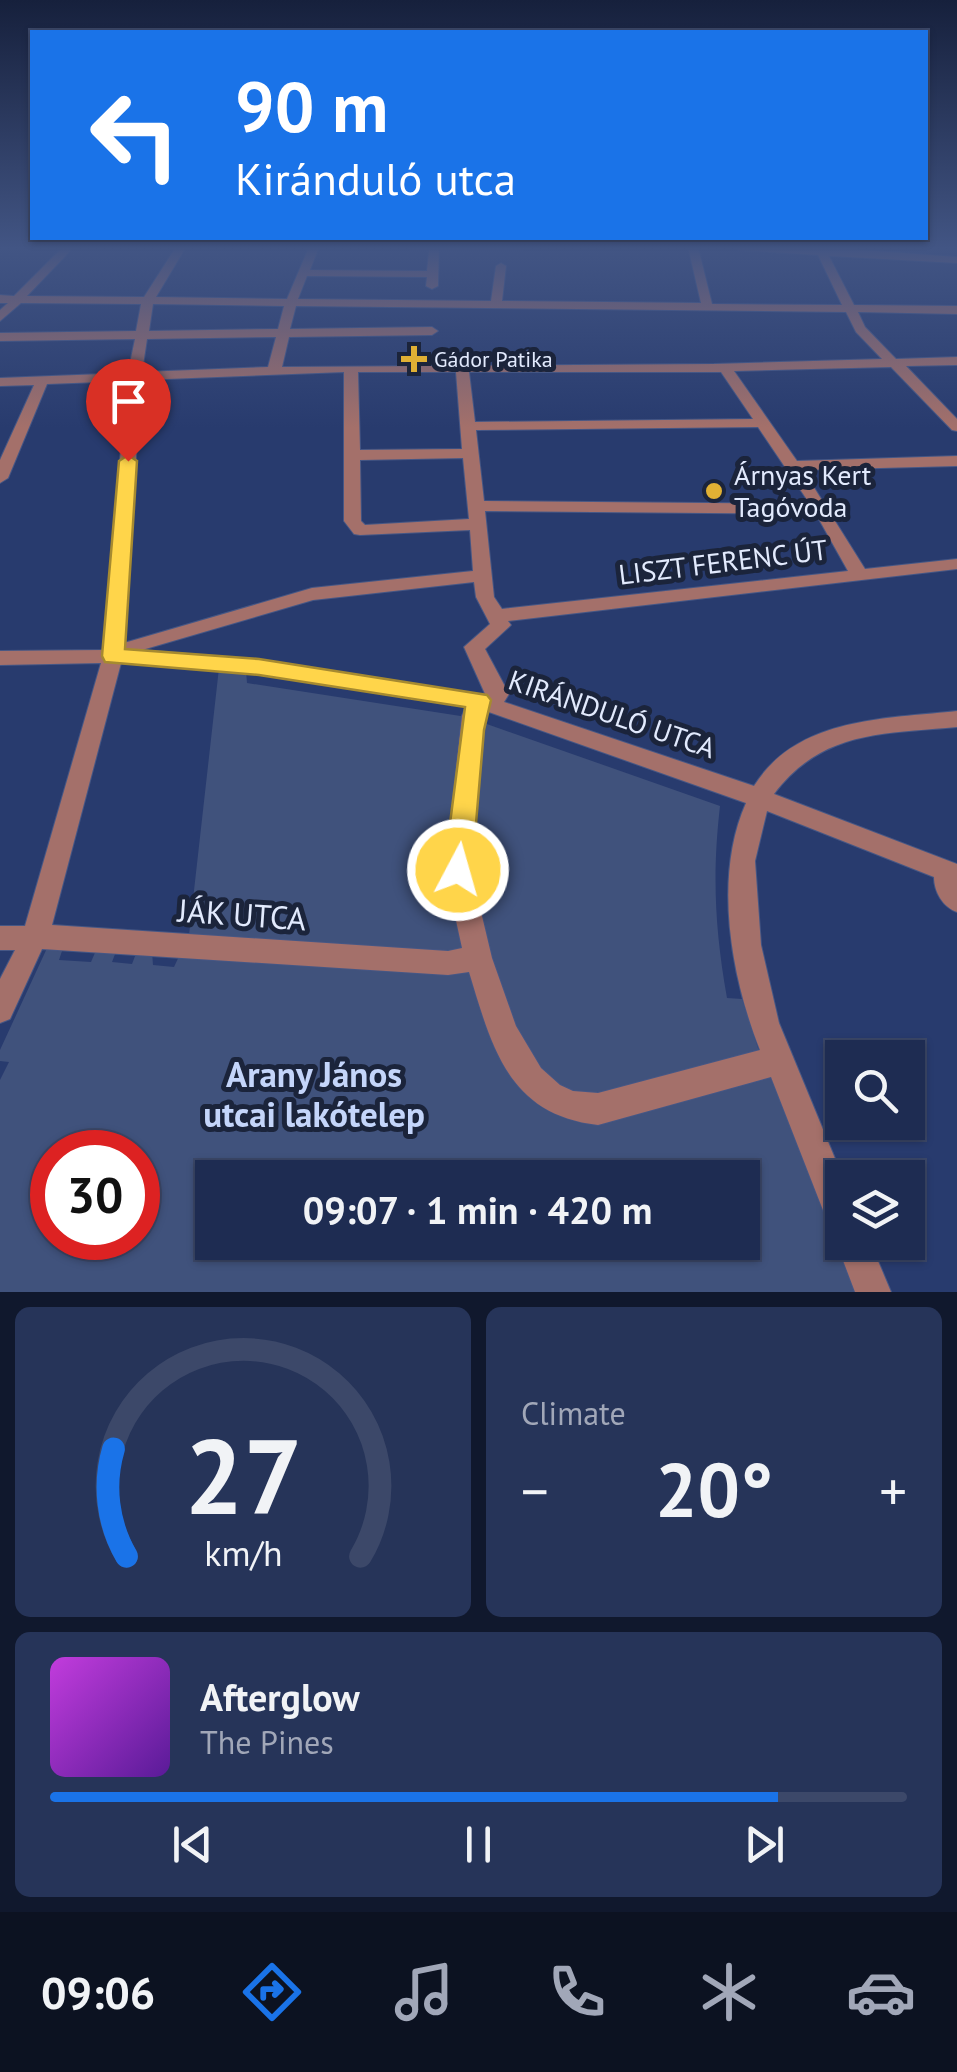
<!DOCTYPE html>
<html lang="en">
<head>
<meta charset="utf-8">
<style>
	body { margin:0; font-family:"PT Sans",sans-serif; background:#263459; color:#f1f3f6; height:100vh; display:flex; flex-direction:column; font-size:38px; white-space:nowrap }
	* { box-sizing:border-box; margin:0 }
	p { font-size:32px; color:#a1a7b8 }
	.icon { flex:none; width:55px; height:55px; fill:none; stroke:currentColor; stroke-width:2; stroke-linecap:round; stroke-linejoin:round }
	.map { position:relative; height:1292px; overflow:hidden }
	.side { display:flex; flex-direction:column; gap:15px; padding:15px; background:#10182d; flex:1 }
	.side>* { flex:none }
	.banner { position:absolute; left:30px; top:30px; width:898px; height:210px; border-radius:0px; box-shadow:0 2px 8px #0004,0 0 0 2px #3c4869; background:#1a73e8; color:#fff; overflow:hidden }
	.fabs { position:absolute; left:825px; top:1040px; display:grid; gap:20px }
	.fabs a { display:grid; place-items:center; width:100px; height:100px; border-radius:0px; background:#1e2c52; box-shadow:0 2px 8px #0004,0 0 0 2px #3c4869; font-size:50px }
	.speed { position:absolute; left:30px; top:1130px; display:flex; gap:20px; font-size:50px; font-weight:700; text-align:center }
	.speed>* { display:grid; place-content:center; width:130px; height:130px; border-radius:50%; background:#1e2c52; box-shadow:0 2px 8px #0004,0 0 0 2px #3c4869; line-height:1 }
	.speed .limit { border:15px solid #d22; background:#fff; color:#111 }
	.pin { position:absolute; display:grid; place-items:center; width:85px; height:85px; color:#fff; margin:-102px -42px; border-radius:50% 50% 50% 0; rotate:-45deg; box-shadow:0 0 10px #0007 }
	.pin .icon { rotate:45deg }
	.me { position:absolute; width:110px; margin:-55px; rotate:6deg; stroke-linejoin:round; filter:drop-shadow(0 0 8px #0008) }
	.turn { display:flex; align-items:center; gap:35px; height:210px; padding:0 40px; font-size:45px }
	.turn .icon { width:130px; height:130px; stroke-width:2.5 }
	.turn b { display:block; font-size:70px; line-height:85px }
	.big { font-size:75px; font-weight:800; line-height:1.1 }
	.side .widget { flex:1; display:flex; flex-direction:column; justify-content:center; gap:15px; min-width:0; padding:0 35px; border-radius:15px; background:#263459 }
	.side .dial { align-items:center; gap:0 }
	.dial svg { height:260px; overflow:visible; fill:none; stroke:#3c4869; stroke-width:7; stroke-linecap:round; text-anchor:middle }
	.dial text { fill:#f1f3f6; stroke:none }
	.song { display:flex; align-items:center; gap:30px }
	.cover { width:120px; height:120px; border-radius:15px; background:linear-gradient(135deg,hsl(290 70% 55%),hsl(270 70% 35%)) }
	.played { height:10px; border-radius:5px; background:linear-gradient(90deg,#1a73e8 85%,#3c4869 85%) }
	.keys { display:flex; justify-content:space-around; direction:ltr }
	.heat { display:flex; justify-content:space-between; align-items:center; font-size:55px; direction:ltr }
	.side .tiles { flex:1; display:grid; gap:15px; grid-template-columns:1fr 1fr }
	.widget:last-child { grid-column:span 2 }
	.trip { position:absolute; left:195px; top:1160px; width:565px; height:100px; border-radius:0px; background:#1e2c52; box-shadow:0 2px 8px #0004,0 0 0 2px #3c4869; font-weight:800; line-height:100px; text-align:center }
	.dock { display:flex; height:160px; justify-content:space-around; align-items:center; background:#0c1221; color:#a1a7b8 }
	.dock .icon { width:70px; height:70px }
	.dock .active { color:#1a73e8 }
	.dock b { font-size:45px; color:#f1f3f6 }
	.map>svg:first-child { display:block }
</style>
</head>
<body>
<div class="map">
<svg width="957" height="1292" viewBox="0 0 957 1292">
	<rect width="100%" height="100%" fill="#283b6e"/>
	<path fill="#40527c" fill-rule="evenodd" d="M219 668 246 671 247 683 467 717 720 806C712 876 715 930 727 998L742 999 758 1048 775 1077 861 1292H0V1080L9 1062 0 1061V1050L48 946 63 948 59 960 91 962 97 948 117 949 112 962 132 964 137 951 152 952 153 965 174 967 189 935ZM52 1152H138V1238H52ZM212 1178H742V1242H212Z"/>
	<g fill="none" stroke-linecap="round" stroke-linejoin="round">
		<defs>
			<path id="minor" d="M63 247H74L27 296 144 297 176 247H186L156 297 287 299 309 247H319L310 270 427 271 429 250H411L406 247H528L523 250H439L438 286 432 289 426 286 427 277 307 276 298 299 491 301 496 266 501 263 506 266 502 301 701 303 688 247H698L712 304 842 305 818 255 739 250 734 247H824L957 257V263L829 256 854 305 957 306V314L858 312 865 327 896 359 957 357V365L906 366 957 419V431L952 430 891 367 734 371 797 461 957 456V466L803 470 865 569 957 559V569L508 621 511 625 485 649 509 694 504 702 754 786C797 717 885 719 957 711V727C884 734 822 730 774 794L957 864V912C943 907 934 892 934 877L767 811 755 861 761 945 779 1023 843 1178 842 1242H870L891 1292H855L836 1242 840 1232 830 1228 771 1077 598 1125C508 1115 492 1047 469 972L448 975 42 949 10 1019 0 1023V979L15 950H0V926H25L101 663 0 665V651L103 650 127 381 47 384 8 478 0 483V460L34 385 0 386V378L128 373 135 339 0 341V333L136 331 141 304 21 303 0 321V310L8 303H0V295L14 296ZM153 304 284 306 278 329 149 331ZM296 306 846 312 856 332 882 359 714 364 282 367 289 337 432 335 438 331 432 327 290 329ZM276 337 268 367 142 372 147 339ZM344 372V521L354 534 360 535 470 530 473 571 312 588 124 643 141 380ZM358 372H456L462 449 360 450ZM469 372H721L753 419 475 422ZM758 427 810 504 484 501 476 430ZM463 458 469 519 365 525 361 521 360 460ZM485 511 816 514 848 571 502 609 494 597ZM474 582 476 597 490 624 464 647 486 696 259 660 142 650 313 600ZM121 663 259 674 466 706 462 716 445 870 462 948 448 951 52 925ZM486 711 746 803C713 877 731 977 760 1050L598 1093 573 1091 560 1085 541 1068 516 1026 492 958 471 870Z"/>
		</defs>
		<use href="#minor" stroke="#465785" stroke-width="2"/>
		<use href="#minor" fill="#a4706a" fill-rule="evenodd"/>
	</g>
	<linearGradient id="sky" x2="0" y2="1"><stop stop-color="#16203c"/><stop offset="0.58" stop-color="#425584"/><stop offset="1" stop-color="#425584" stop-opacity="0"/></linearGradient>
	<rect width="957" height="428" fill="url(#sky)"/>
	<path fill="#ffd54a" stroke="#a68a30" stroke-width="2.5" d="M128 455 137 461 125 649 259 659 487 695 491 700 484 730 472 870 468 879 458 883 448 879 444 870 465 707 259 675 105 662 102 656 119 461Z"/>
	<g fill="#e0b034" stroke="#1b243b" stroke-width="4">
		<path d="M409 344h10v10h10v10h-10v10h-10v-10h-10v-10h10z"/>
		<circle cx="714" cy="491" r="10"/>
	</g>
	<g text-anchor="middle" stroke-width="10" stroke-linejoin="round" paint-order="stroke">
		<g font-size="22" fill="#e2eafd" stroke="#1b243b" text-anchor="start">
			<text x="434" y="367">Gádor Patika</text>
		</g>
		<g font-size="28" fill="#e2eafd" stroke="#1b243b" text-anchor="start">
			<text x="734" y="485">Árnyas Kert<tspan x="734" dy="32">Tagóvoda</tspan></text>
		</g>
		<g font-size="28" fill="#e2eafd" stroke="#1b243b">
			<text transform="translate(723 562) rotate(-7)" y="10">LISZT FERENC ÚT</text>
			<text transform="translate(612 714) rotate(19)" y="10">KIRÁNDULÓ UTCA</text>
		</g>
		<g font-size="32" fill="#e2eafd" stroke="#1b243b">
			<text transform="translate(242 915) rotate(4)" y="11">JÁK UTCA</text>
		</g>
		<g font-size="35" font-weight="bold" fill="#c4d5fa" stroke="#1b243b">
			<text x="314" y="1087">Arany János<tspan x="314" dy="40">utcai lakótelep</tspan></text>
		</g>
	</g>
</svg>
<div class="fabs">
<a><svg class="icon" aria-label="search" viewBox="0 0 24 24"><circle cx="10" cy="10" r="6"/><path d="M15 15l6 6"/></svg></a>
<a><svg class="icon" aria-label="layers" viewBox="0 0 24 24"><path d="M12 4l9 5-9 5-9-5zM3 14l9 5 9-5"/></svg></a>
</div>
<div class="speed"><div class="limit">30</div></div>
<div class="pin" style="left:128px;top:461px;background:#d93025"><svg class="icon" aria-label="arrive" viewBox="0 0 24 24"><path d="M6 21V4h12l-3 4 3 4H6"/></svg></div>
<svg class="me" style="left:458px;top:870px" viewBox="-20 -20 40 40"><circle r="17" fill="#ffd54a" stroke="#fff" stroke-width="3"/><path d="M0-11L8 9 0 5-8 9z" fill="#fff"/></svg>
<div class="trip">09:07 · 1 min · 420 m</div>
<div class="banner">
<div class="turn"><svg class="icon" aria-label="left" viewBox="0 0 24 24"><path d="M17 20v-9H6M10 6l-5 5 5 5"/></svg><div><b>90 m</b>Kiránduló utca</div></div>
</div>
</div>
<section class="side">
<div class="tiles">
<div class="widget dial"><svg viewBox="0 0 100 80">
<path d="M14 69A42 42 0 1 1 86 69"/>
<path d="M14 69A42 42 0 0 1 10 36" stroke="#1a73e8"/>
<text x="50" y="56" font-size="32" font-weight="700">27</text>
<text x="50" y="72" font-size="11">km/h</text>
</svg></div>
<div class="widget"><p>Climate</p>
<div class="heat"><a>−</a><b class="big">20°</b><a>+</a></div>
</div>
<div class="widget">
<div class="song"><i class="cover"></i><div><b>Afterglow</b><p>The Pines</p></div></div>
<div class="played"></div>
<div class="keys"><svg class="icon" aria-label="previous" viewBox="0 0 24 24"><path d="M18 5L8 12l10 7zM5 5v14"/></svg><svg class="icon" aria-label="pause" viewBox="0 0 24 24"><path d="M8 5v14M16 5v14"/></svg><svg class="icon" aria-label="next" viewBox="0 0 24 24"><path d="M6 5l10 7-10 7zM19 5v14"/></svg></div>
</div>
</div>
</section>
<nav class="dock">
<b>09:06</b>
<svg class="icon active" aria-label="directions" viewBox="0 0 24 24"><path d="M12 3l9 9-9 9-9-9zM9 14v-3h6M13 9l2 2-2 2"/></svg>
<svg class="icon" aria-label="music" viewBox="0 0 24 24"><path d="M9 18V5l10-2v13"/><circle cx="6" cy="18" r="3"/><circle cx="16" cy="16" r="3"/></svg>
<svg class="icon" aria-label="phone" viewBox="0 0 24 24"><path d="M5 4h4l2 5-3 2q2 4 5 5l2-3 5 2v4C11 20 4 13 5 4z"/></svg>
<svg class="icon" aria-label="climate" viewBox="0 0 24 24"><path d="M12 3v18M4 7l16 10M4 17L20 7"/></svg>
<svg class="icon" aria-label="car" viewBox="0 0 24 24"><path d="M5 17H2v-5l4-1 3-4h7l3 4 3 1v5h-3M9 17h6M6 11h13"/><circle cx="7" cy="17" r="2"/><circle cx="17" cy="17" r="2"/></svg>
</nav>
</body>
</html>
